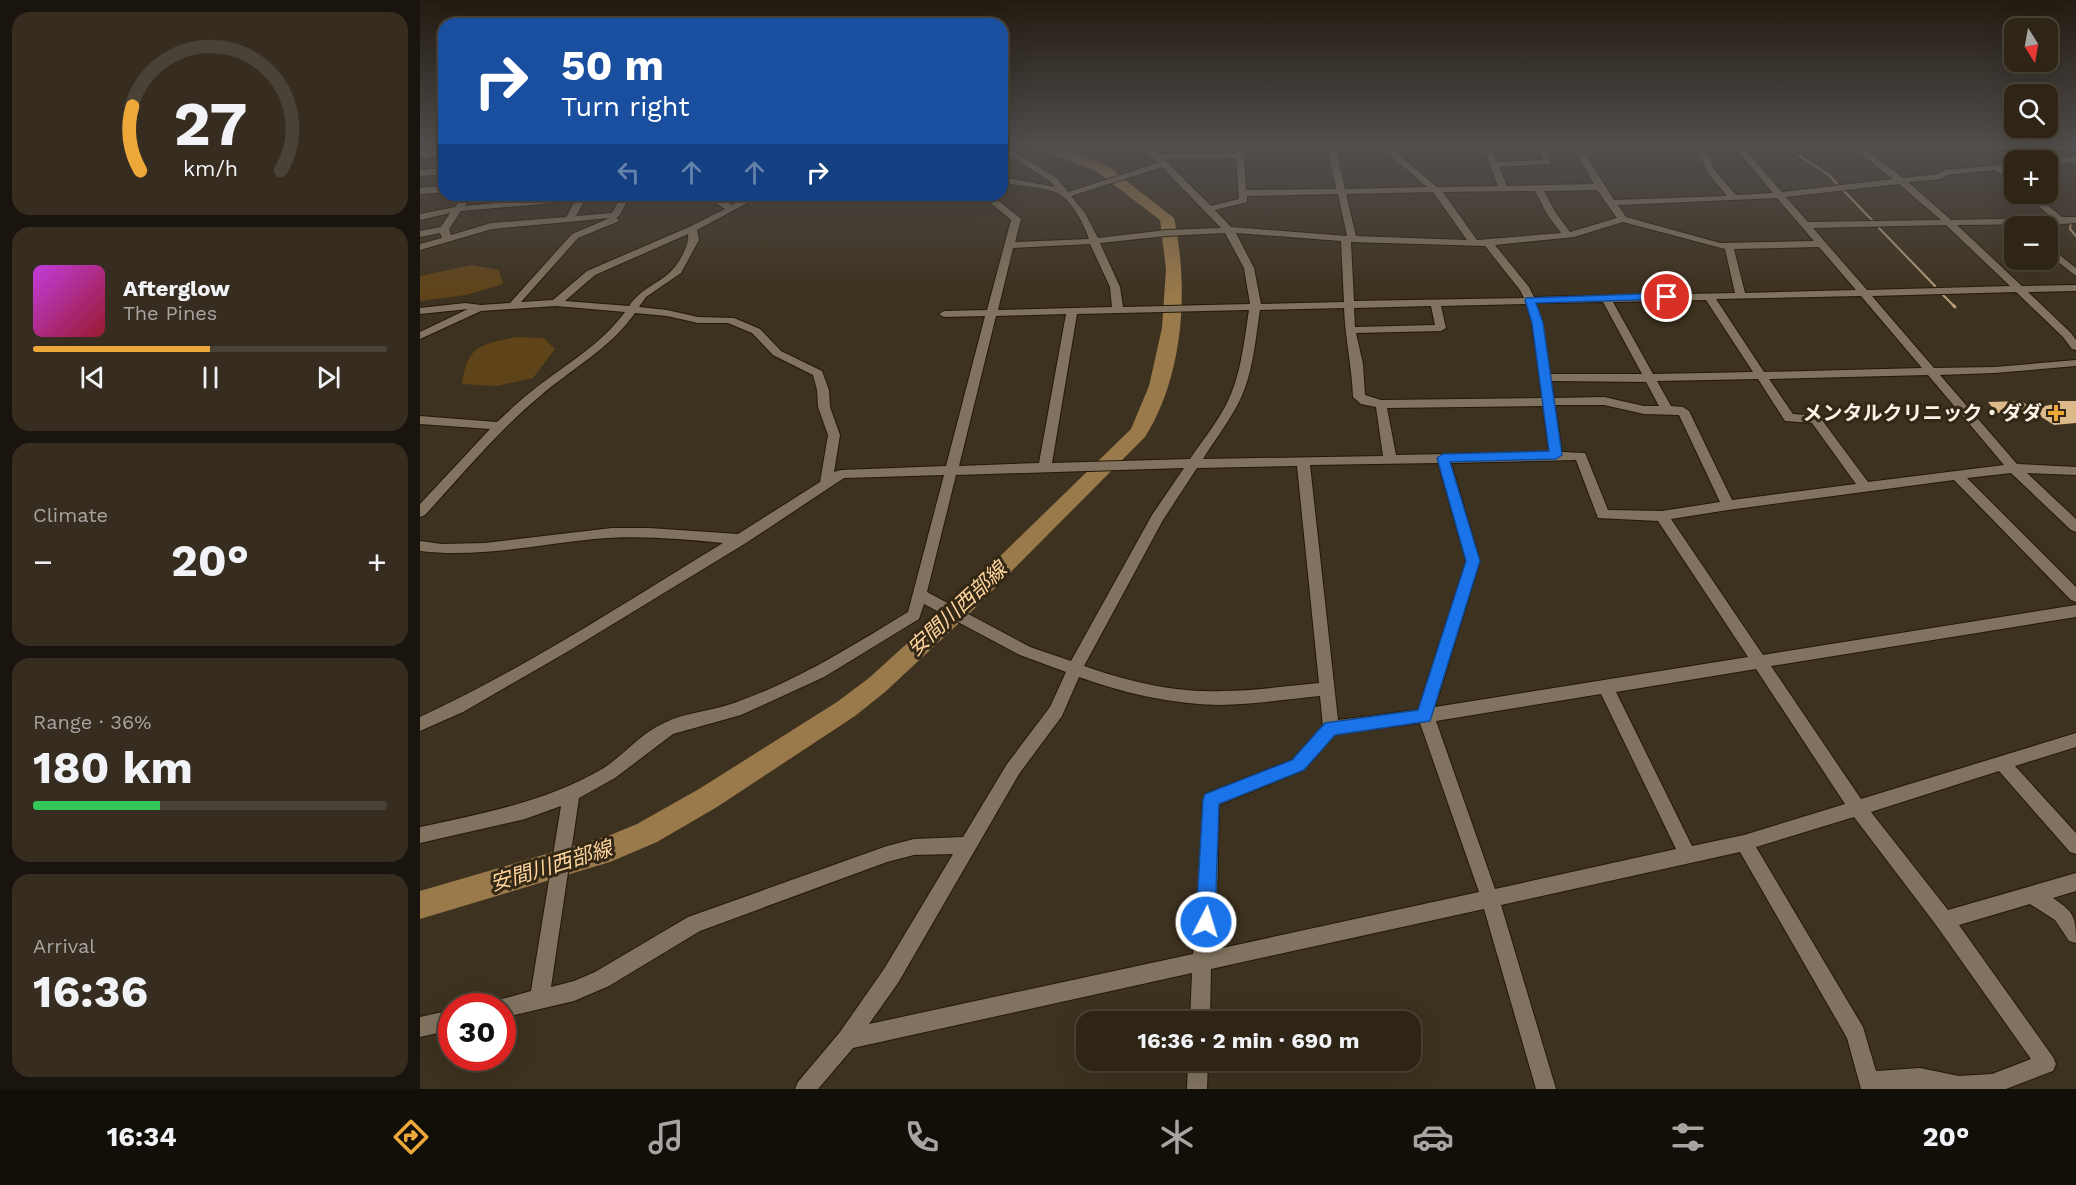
<!DOCTYPE html>
<html lang="en">
<head>
<meta charset="utf-8">
<style>
	body { margin:0; font-family:"Work Sans","Noto Sans JP",sans-serif; background:#362d20; color:#f1f3f6; height:100vh; display:flex; flex-direction:column; font-size:22px; white-space:nowrap }
	* { box-sizing:border-box; margin:0 }
	p { font-size:20px; color:#a7a5a1 }
	.icon { flex:none; width:33px; height:33px; fill:none; stroke:currentColor; stroke-width:2; stroke-linecap:round; stroke-linejoin:round }
	.map { position:relative; flex:1; overflow:hidden }
	.sheet { display:flex; flex-direction:column; gap:12px; padding:12px; background:#19140d; width:420px }
	.sheet>* { flex:none }
	.guide { position:absolute; left:18px; top:18px; width:570px; height:183px; border-radius:18px; box-shadow:0 6px 24px #0002,0 0 0 2px #494236; background:#1a4fa0; color:#fff; overflow:hidden }
	.needle { width:39px; rotate:169deg }
	.buttons { position:absolute; left:1584px; top:18px; display:grid; gap:12px }
	.buttons a { display:grid; place-items:center; width:54px; height:54px; border-radius:12px; background:#2e2517; box-shadow:0 6px 24px #0002,0 0 0 2px #494236; font-size:30px }
	.speed { position:absolute; left:18px; top:993px; display:flex; gap:12px; font-size:30px; font-weight:700; text-align:center }
	.speed>* { display:grid; place-content:center; width:78px; height:78px; border-radius:50%; background:#2e2517; box-shadow:0 6px 24px #0002,0 0 0 2px #494236; line-height:1 }
	.speed .limit { border:9px solid #d22; background:#fff; color:#111 }
	.pin { position:absolute; display:grid; place-items:center; width:51px; height:51px; color:#fff; margin:-26px; border:3px solid #fff; border-radius:50%; box-shadow:0 2px 6px #0007 }
	.me { position:absolute; width:66px; margin:-33px; rotate:5deg; stroke-linejoin:round; filter:drop-shadow(0 0 4px #0008) }
	.turn { display:flex; align-items:center; gap:21px; height:126px; padding:0 24px; font-size:27px }
	.turn .icon { width:78px; height:78px; stroke-width:2.5 }
	.turn b { display:block; font-size:42px; line-height:51px }
	.lanes { display:flex; align-items:center; height:57px; padding:0 24px; background:#0003; justify-content:center; gap:30px; direction:ltr }
	.lanes .off { opacity:.35 }
	.big { font-size:45px; font-weight:700; line-height:1.1 }
	.sheet .widget { flex:1; display:flex; flex-direction:column; justify-content:center; gap:9px; min-width:0; padding:0 21px; border-radius:18px; background:#362d20 }
	.sheet .dial { align-items:center; gap:0 }
	.dial svg { height:156px; overflow:visible; fill:none; stroke:#494236; stroke-width:7; stroke-linecap:round; text-anchor:middle }
	.dial text { fill:#f1f3f6; stroke:none }
	.song { display:flex; align-items:center; gap:18px }
	.cover { width:72px; height:72px; border-radius:9px; background:linear-gradient(135deg,hsl(290 70% 55%),hsl(350 70% 35%)) }
	.played { height:6px; border-radius:3px; background:linear-gradient(90deg,#eca93a 50%,#494236 50%) }
	.keys { display:flex; justify-content:space-around; direction:ltr }
	.heat { display:flex; justify-content:space-between; align-items:center; font-size:33px; direction:ltr }
	.charge { height:9px; border-radius:4px; background:linear-gradient(90deg,#34c759 36%,#494236 0) }
	.trip { position:absolute; left:656px; top:1011px; width:345px; height:60px; border-radius:18px; background:#2e2517; box-shadow:0 6px 24px #0002,0 0 0 2px #494236; font-weight:700; line-height:60px; text-align:center }
	.tab-bar { display:flex; height:96px; justify-content:space-around; align-items:center; background:#120f09; color:#a7a5a1 }
	.tab-bar .icon { width:42px; height:42px }
	.tab-bar .active { color:#eca93a }
	.tab-bar b { font-size:27px; color:#f1f3f6 }
	main { display:flex; flex:1; min-height:0 }
	.map>svg:first-child { display:block }
</style>
</head>
<body>
<main>
<section class="sheet">
<div class="widget dial"><svg viewBox="0 0 100 80">
<path d="M14 69A42 42 0 1 1 86 69"/>
<path d="M14 69A42 42 0 0 1 10 36" stroke="#eca93a"/>
<text x="50" y="56" font-size="32" font-weight="700">27</text>
<text x="50" y="72" font-size="11">km/h</text>
</svg></div>
<div class="widget">
<div class="song"><i class="cover"></i><div><b>Afterglow</b><p>The Pines</p></div></div>
<div class="played"></div>
<div class="keys"><svg class="icon" aria-label="previous" viewBox="0 0 24 24"><path d="M18 5L8 12l10 7zM5 5v14"/></svg><svg class="icon" aria-label="pause" viewBox="0 0 24 24"><path d="M8 5v14M16 5v14"/></svg><svg class="icon" aria-label="next" viewBox="0 0 24 24"><path d="M6 5l10 7-10 7zM19 5v14"/></svg></div>
</div>
<div class="widget"><p>Climate</p>
<div class="heat"><a>−</a><b class="big">20°</b><a>+</a></div>
</div>
<div class="widget"><p>Range · 36%</p><b class="big">180 km</b><div class="charge"></div></div>
<div class="widget"><p>Arrival</p><b class="big">16:36</b></div>
</section>
<div class="map">
<svg width="1656" height="1089" viewBox="0 0 1656 1089">
	<rect width="100%" height="100%" fill="#3d311f"/>
	<g fill="#604419">
		<path d="M51 265 79 270 83 284 46 295 0 301V276Z"/>
		<path d="M96 337 124 338 135 349 113 378 77 386 42 384C47 345 61 345 96 337Z"/>
	</g>
	<g fill="none" stroke-linecap="round" stroke-linejoin="round">
		<g stroke="#b79e79" stroke-width="2">
			<path d="M1375 153 1409 175 1417 184"/>
			<path d="M1423 190 1452 220"/>
			<path d="M1651 223 1650 229 1656 236"/>
			<path d="M1459 228 1515 286"/>
			<path d="M1523 295 1535 307"/>
		</g>
		<path stroke="#b79e79" stroke-width="3" d="M1533 305 1535 307"/>
		<g fill="#9a794a" fill-rule="evenodd">
			<path d="M0 144H24V148L0 149Z"/>
			<path d="M613 144H630L686 165 754 218C769 288 764 375 725 437L552 611 465 692 435 716 297 807 237 842 190 862 0 919V891L188 836 217 824 279 789 417 702 449 678 536 599 711 429 729 386 742 328 746 269 740 220 676 171 614 147Z"/>
		</g>
	</g>
	<path fill="#dcb988" d="M1602 401 1611 409 1639 403 1637 401H1656V423L1634 425 1612 411 1577 413 1568 402Z"/>
	<g fill="none" stroke-linecap="round" stroke-linejoin="round">
		<defs>
			<g id="minor">
				<path d="M582 144 637 178 648 192 738 163 717 144H726L738 154 815 153V144H823L826 190 916 189 907 144H915L925 189 1007 187 957 144H966L1017 187 1078 186 1062 144H1068L1077 162 1123 160 1118 146 1121 144 1126 146 1131 164 1079 167 1087 186 1174 184 1153 147 1157 145 1161 147 1194 200 1307 196 1287 172 1277 149 1281 147 1285 149 1295 171 1316 195 1353 193 1312 144H1320L1362 192 1473 179 1430 145 1438 144 1483 178 1518 174 1524 170 1594 164V168L1584 170 1594 177V184L1575 170 1527 175 1521 179 1488 182 1531 220 1632 218 1605 194H1614L1642 217H1656V223L1641 224 1537 225 1602 286 1656 285V291L1608 292 1651 333 1656 340V350L1652 349 1643 337 1596 292 1452 296 1514 368 1575 367 1656 360V366L1575 373 1520 375 1597 464 1656 467V475L1607 473 1656 519V532L1651 530 1591 473 1547 478 1656 587V602L1651 600 1534 480 1308 510 1251 519 1343 655 1656 605V617L1351 666 1441 799 1656 733V747L1595 766 1656 833V854L1650 852 1579 771 1451 812 1528 910 1656 873V891L1633 898C1655 913 1656 917 1656 943L1649 941 1635 920 1610 904 1539 925 1633 1057 1636 1064 1633 1071 1586 1089H1441L1427 1038 1320 852 1081 905 1136 1089H1116L1064 909 791 969 790 1022H770L772 973 433 1048 398 1089H375L378 1082 420 1032 464 969 533 854 494 855 467 862 280 931 189 986 154 1001 82 1018V1006H73L75 1001 111 991 141 806 105 819 0 843V827C63 813 126 802 182 769 203 756 221 733 244 723 266 712 292 711 314 703 377 681 432 646 488 612L524 475 424 478 326 543 152 649 43 712 0 731V717C106 668 204 603 303 543 260 539 217 535 174 539 115 545 60 558 0 551V541L22 544 65 543 192 528H229L318 534 400 482 408 435 398 407 397 390 393 375 353 355 332 333 308 323H278L247 316 215 313C190 349 151 369 119 397 77 432 42 475 5 515L0 517V504L70 429 0 424V416L77 422C89 411 100 400 112 391 143 366 181 345 205 312L136 306 61 311 0 339V332L48 309 0 314V308L45 303 61 305 90 303 152 234 190 218 72 229 0 250V244L22 238 20 233 0 237V231L21 227 30 213 0 220V214L35 207 44 195H52L45 206 162 195 166 198 156 216 192 213 202 195H210L200 215 196 218 199 220 197 222 158 238 101 302 133 300 167 271 269 227 305 209 284 195H294L312 205 331 195H342L277 230 279 240 261 273 226 297 219 307 247 310 278 317 314 318 340 329 361 351 402 371 409 390 410 407 420 435 414 472 421 470 526 466 565 316 524 317 519 314 524 311 567 310 591 220 561 195H571L599 217 601 219 595 242 669 239C664 224 651 198 635 192 619 186 599 186 582 183V177L635 187 631 182 582 150ZM816 158 819 199 791 206 744 159ZM742 167 801 228 746 230 678 238 665 213 651 196ZM1479 184 1521 220 1388 222 1366 197ZM1177 190 1197 218 1150 232 1136 213 1124 191ZM1115 191 1127 214 1141 233 1057 240 1023 192ZM1013 192 1047 240 936 236 926 194ZM918 194 927 236 811 227 795 210 827 202V196ZM1357 198 1394 241 1300 243 1206 217 1198 205ZM155 201 146 217 71 223 31 235 29 229 41 211ZM1203 222 1305 249 1315 293 1114 297 1109 287 1075 245 1154 237ZM1526 225 1590 286 1447 290 1393 228ZM805 233 824 268 830 304 703 307 700 287 680 243 746 236ZM816 233 921 241 924 302 841 304 834 268ZM268 234C270 243 260 262 253 269 240 284 223 286 209 306L145 301 175 275ZM931 242 1065 246 1100 290 1104 298 934 301ZM670 244 690 287 692 307 578 310 593 248ZM1399 247 1436 290 1325 293 1314 249ZM1441 296 1502 368 1344 372 1296 299ZM1286 300 1333 372 1233 374 1193 302ZM1183 302 1222 374H1130L1122 323 1116 303ZM1106 304 1112 323 1122 398 961 400 945 395 943 364 936 333 1021 331 1026 328 1021 306ZM1011 306 1015 325 935 327 934 308ZM924 308C925 338 932 367 933 397L941 404 956 407 963 456 783 459C794 441 808 423 818 404 833 375 835 342 840 310ZM829 310C824 342 821 376 806 405 796 424 782 441 770 459L632 463 657 314ZM646 314 619 463 539 466 576 316ZM1508 375 1584 465 1448 482 1399 416 1373 414 1349 379ZM1338 379 1365 421 1392 423 1436 484 1312 500 1269 411 1263 407 1251 406 1237 381ZM1131 381 1226 382 1239 406H1224L1184 397 1134 398ZM1135 405H1184L1224 414 1259 415 1300 502 1242 511 1188 510 1165 453 1142 452ZM1123 406 1129 452 976 455 967 408ZM1156 460 1178 518 1238 521 1328 657 1015 707 1060 561 1031 463ZM1018 463 1046 561 998 710 918 720 890 465ZM877 466 899 683C866 686 833 691 801 691 756 693 706 681 664 666L743 520 777 468ZM764 468 732 515 651 661 610 647 507 592 536 475ZM504 604 600 655 646 672 630 707 587 764 543 837 494 839 467 846 268 917 175 972 154 981 131 987 159 798 195 778 253 734 321 715 404 677 499 619ZM1336 669 1425 804 1324 835 1272 846 1196 692ZM659 677C703 693 752 704 799 705 832 705 867 699 900 696L903 726 872 760 785 794 783 800 779 903 773 954 449 1024 478 983 599 774 642 716ZM1181 694 1256 849 1075 889 1016 721ZM1000 723 1059 892 793 950 797 903 799 805 884 770 915 734ZM1434 817 1516 925 1611 1059 1572 1074 1539 1076 1500 1068 1456 1071 1443 1027 1336 847Z"/>
				<path d="M24 150V156L0 158V152Z"/>
				<path d="M1656 156V162L1628 165V160H1625Z"/>
				<path d="M24 168V174L0 176V170Z"/>
				<path d="M24 186V192L0 194V188Z"/>
				<path d="M1628 246 1656 268V276L1628 254Z"/>
				<path d="M32 1010V1030L0 1037V1017Z"/>
				<path d="M768 1060H788L787 1089H767Z"/>
			</g>
			<path id="major" d="M1008 144 1376 147 1413 144H1656V150L1434 148 1376 153 1013 147Z"/>
		</defs>
		<use href="#minor" stroke="#241807" stroke-width="2"/>
		<use href="#major" stroke="#241807" stroke-width="4"/>
		<use href="#minor" fill="#81735f" fill-rule="evenodd"/>
		<use href="#major" fill="#9d7735" fill-rule="evenodd"/>
	</g>
	<linearGradient id="sky" x2="0" y2="1"><stop stop-color="#221b11"/><stop offset="0.49" stop-color="#514e4d"/><stop offset="1" stop-color="#514e4d" stop-opacity="0"/></linearGradient>
	<rect width="1656" height="296" fill="url(#sky)"/>
	<path fill="#1a73e8" stroke="#114b97" stroke-width="1.5" d="M1247 293 1252 297 1251 299 1116 303 1123 323 1142 455 1136 459 1030 462 1060 561 1010 721 915 735 884 770 799 804 795 922 792 929 786 932 779 929 776 922 783 800 785 794 872 760 905 723 998 710 1046 561 1017 458 1023 454 1129 451 1112 323 1105 300 1106 298Z"/>
	<path fill="#eca93a" stroke="#332715" stroke-width="2" d="M1633 404h6v6h6v6h-6v6h-6v-6h-6v-6h6z"/>
	<g text-anchor="middle" stroke-width="6" stroke-linejoin="round" paint-order="stroke">
		<g font-size="20" font-weight="bold" fill="#fbf3e8" stroke="#332715" text-anchor="end">
			<text x="1622" y="420">メンタルクリニック・ダダ</text>
		</g>
		<g font-size="21" font-style="italic" fill="#fed59d" stroke="#332715">
			<text transform="translate(537 609) rotate(-43)" y="7">安間川西部線</text>
			<text transform="translate(131 866) rotate(-17)" y="7">安間川西部線</text>
		</g>
	</g>
</svg>
<div class="buttons">
<a><svg class="needle" viewBox="-14 -14 28 28"><path d="M0-13l5 13h-10z" fill="#e53935"/><path d="M0 13l5-13h-10z" fill="#a7a5a1"/></svg></a>
<a><svg class="icon" aria-label="search" viewBox="0 0 24 24"><circle cx="10" cy="10" r="6"/><path d="M15 15l6 6"/></svg></a>
<a>+</a>
<a>−</a>
</div>
<div class="speed"><div class="limit">30</div></div>
<div class="pin" style="left:1247px;top:297px;background:#d93025"><svg class="icon" aria-label="arrive" viewBox="0 0 24 24"><path d="M6 21V4h12l-3 4 3 4H6"/></svg></div>
<svg class="me" style="left:786px;top:922px" viewBox="-20 -20 40 40"><circle r="17" fill="#1a73e8" stroke="#fff" stroke-width="3"/><path d="M0-11L8 9 0 5-8 9z" fill="#fff"/></svg>
<div class="trip">16:36 · 2 min · 690 m</div>
<div class="guide">
<div class="turn"><svg class="icon" aria-label="right" viewBox="0 0 24 24"><path d="M7 20v-9h11M14 6l5 5-5 5"/></svg><div><b>50 m</b>Turn right</div></div>
<div class="lanes"><svg class="icon off" aria-label="left" viewBox="0 0 24 24"><path d="M17 20v-9H6M10 6l-5 5 5 5"/></svg><svg class="icon off" aria-label="ahead" viewBox="0 0 24 24"><path d="M12 20V5M6 11l6-6 6 6"/></svg><svg class="icon off" aria-label="ahead" viewBox="0 0 24 24"><path d="M12 20V5M6 11l6-6 6 6"/></svg><svg class="icon" aria-label="right" viewBox="0 0 24 24"><path d="M7 20v-9h11M14 6l5 5-5 5"/></svg></div>
</div>
</div>
</main>
<nav class="tab-bar">
<b>16:34</b>
<svg class="icon active" aria-label="directions" viewBox="0 0 24 24"><path d="M12 3l9 9-9 9-9-9zM9 14v-3h6M13 9l2 2-2 2"/></svg>
<svg class="icon" aria-label="music" viewBox="0 0 24 24"><path d="M9 18V5l10-2v13"/><circle cx="6" cy="18" r="3"/><circle cx="16" cy="16" r="3"/></svg>
<svg class="icon" aria-label="phone" viewBox="0 0 24 24"><path d="M5 4h4l2 5-3 2q2 4 5 5l2-3 5 2v4C11 20 4 13 5 4z"/></svg>
<svg class="icon" aria-label="climate" viewBox="0 0 24 24"><path d="M12 3v18M4 7l16 10M4 17L20 7"/></svg>
<svg class="icon" aria-label="car" viewBox="0 0 24 24"><path d="M5 17H2v-5l4-1 3-4h7l3 4 3 1v5h-3M9 17h6M6 11h13"/><circle cx="7" cy="17" r="2"/><circle cx="17" cy="17" r="2"/></svg>
<svg class="icon" aria-label="filters" viewBox="0 0 24 24"><path d="M4 7h16M4 17h16"/><circle cx="9" cy="7" r="2"/><circle cx="15" cy="17" r="2"/></svg>
<b>20°</b>
</nav>
</body>
</html>
